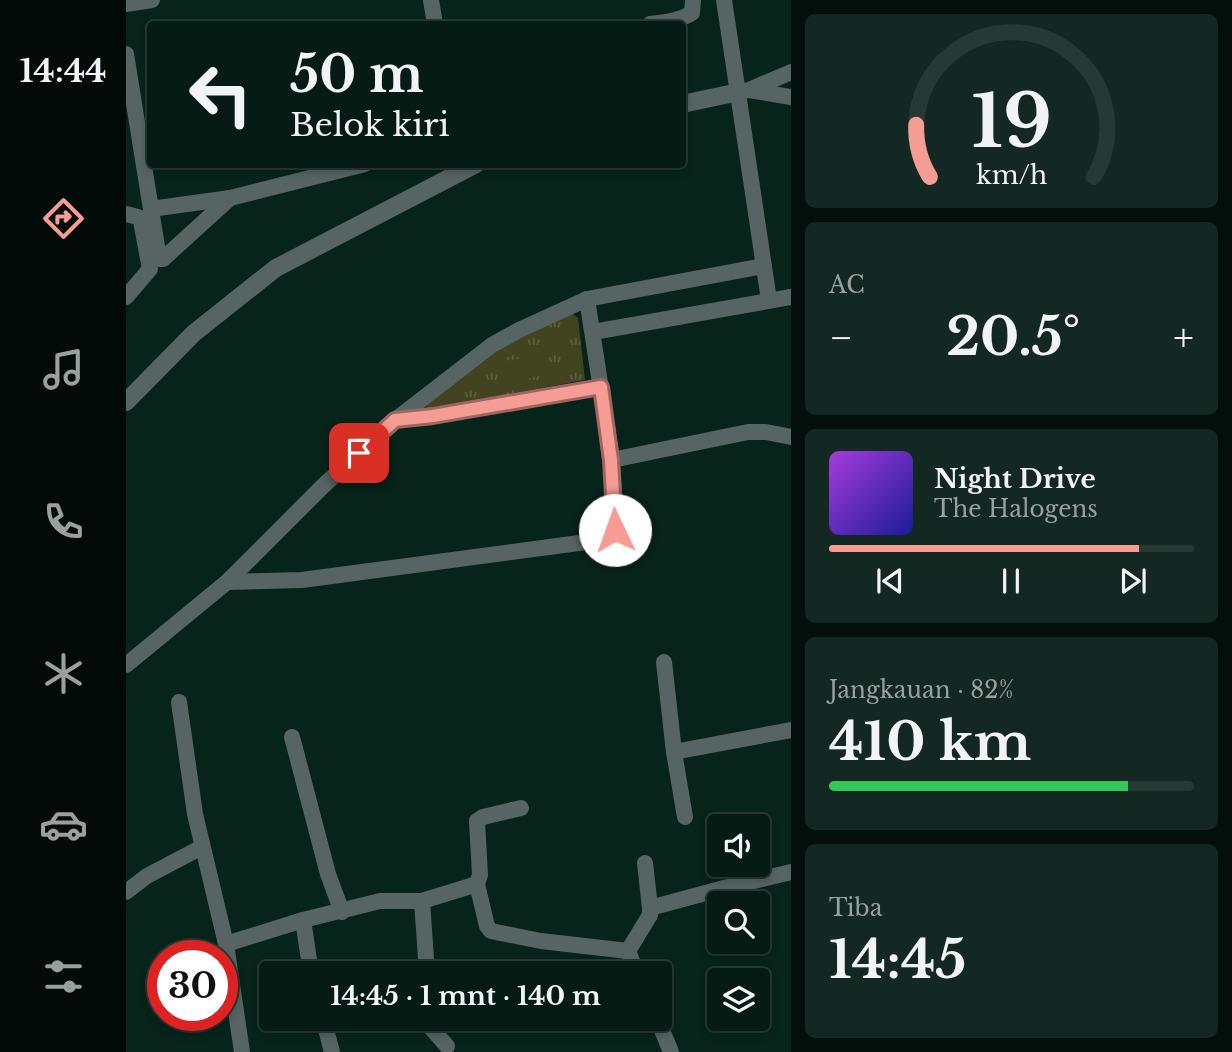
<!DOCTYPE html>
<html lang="id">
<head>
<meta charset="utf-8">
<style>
	body { margin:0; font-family:"Libre Baskerville",serif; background:#132822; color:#f1f3f6; height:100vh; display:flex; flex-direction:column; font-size:26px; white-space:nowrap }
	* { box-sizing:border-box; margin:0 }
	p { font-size:23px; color:#97a1a0 }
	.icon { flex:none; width:38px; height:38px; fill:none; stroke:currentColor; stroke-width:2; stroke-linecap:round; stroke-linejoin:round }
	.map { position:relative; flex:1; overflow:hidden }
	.details { display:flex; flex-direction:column; gap:14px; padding:14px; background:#030f0b; width:441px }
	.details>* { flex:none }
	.hud { position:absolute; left:21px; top:21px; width:539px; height:147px; border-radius:7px; box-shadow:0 4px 10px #0003,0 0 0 2px #263934; background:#051b14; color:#f1f3f6; overflow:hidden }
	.tools { position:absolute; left:581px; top:814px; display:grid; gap:14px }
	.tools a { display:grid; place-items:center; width:63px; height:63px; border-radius:7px; background:#051b14; box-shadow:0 4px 10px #0003,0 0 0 2px #263934; font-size:35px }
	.speed { position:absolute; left:21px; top:940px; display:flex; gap:14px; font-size:35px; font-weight:700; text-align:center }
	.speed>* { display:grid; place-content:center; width:91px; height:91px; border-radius:50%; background:#051b14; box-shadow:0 4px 10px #0003,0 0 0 2px #263934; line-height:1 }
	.speed .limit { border:10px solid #d22; background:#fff; color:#111 }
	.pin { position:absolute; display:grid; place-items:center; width:60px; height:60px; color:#fff; margin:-30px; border-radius:14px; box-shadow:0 4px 10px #0006 }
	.me { position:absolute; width:77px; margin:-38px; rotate:357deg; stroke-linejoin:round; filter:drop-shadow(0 0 5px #0008) }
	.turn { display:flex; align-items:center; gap:24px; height:147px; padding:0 28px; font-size:32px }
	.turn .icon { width:91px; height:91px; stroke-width:2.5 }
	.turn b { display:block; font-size:49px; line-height:60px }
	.big { font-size:52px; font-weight:800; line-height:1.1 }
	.details .card { flex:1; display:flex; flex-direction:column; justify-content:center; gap:10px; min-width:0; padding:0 24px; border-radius:10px; background:#132822 }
	.details .dial { align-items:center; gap:0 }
	.dial svg { height:182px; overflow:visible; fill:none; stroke:#263934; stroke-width:7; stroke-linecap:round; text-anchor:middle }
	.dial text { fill:#f1f3f6; stroke:none }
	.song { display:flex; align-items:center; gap:21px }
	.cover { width:84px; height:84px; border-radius:10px; background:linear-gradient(135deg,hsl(280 70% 55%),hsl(240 70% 35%)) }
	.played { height:7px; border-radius:4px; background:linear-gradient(90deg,#f59c94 85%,#263934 85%) }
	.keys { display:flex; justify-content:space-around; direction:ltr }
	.heat { display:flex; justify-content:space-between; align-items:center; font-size:38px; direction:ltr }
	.charge { height:10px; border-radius:5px; background:linear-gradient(90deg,#34c759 82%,#263934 0) }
	.trip { position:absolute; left:133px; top:961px; width:413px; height:70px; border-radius:7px; background:#051b14; box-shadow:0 4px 10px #0003,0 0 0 2px #263934; font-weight:800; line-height:70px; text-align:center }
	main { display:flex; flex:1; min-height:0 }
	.dock { display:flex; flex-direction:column; width:126px; justify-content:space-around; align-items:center; background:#020b08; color:#97a1a0 }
	.dock .icon { width:49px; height:49px }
	.dock .current { color:#f59c94 }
	.dock b { font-size:32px; color:#f1f3f6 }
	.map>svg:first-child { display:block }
</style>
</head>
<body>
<main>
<nav class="dock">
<b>14:44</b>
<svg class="icon current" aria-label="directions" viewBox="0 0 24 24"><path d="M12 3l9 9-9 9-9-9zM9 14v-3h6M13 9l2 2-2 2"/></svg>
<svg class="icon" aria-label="music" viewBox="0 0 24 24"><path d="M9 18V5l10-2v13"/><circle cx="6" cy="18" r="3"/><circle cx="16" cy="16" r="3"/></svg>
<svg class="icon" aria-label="phone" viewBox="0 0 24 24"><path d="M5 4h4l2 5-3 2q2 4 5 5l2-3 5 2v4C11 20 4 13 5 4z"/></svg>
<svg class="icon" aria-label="climate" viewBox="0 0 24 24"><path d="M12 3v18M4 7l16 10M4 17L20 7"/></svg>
<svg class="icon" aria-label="car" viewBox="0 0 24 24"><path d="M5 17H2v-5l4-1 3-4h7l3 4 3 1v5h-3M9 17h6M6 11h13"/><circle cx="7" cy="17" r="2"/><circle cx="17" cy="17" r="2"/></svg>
<svg class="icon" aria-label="filters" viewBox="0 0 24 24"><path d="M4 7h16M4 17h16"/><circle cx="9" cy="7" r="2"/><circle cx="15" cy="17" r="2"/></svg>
</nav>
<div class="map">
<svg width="665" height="1052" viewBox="0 0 665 1052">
	<defs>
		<pattern id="grass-tufts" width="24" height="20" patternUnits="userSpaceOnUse" patternTransform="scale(1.75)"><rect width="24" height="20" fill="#424420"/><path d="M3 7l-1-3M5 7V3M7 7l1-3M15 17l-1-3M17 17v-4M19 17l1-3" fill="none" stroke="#5d5f40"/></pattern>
	</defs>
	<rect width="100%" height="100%" fill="#07241a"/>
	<path fill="url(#grass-tufts)" d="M445 313 452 318 459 380 301 409 300 405 383 342Z"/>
	<path fill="#424420" d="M422 354 425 374 381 382 379 361Z"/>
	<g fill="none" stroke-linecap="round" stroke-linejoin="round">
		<g stroke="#566464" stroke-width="16">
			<path d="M305 0 309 24"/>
			<path d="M598 0 643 300"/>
			<path d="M0 4 26 0"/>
			<path d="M524 24C539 22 553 21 566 13L567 0"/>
			<path d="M0 54 33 259H37L104 198"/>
			<path d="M623 90 665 97"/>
			<path d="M613 92 623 90 665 72"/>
			<path d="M25 209 104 198 239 164"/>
			<path d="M0 214 12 217 15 221 24 269 0 297"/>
			<path d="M467 332 665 297"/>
			<path d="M271 419 307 416 475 387"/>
			<path d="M486 460 622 432H640L665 437"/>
			<path d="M101 582 176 580 483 539 488 535 490 521 486 460 461 299"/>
			<path d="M538 662 548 752 559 817"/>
			<path d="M0 665 101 582 197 486 269 420 366 345 393 330 461 299 637 266"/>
			<path d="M53 702 69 814 100 944 116 1052"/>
			<path d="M166 737 202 874 216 912"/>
			<path d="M548 752 665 730"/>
			<path d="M519 863 524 908"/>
			<path d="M351 884 361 926 365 931 415 941 502 951"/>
			<path d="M598 888 665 872"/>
			<path d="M0 892 21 876 76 847"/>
			<path d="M296 901 301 973"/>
			<path d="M177 920 185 973"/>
			<path d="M613 942V945"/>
			<path d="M100 944 177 920 254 901H296L351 884 354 875 351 821 357 817 395 808"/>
			<path d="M511 973 502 951 524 915V908L598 888 602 903"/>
			<path d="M197 1018 206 1052"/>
			<path d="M304 1018 306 1029 321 1046"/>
			<path d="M531 1018 545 1052"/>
		</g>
		<g stroke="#566464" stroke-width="18">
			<path d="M556 104 613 92"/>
			<path d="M0 402 68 333 150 268 350 164"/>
		</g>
	</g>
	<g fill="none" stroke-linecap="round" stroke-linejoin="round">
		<defs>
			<path id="route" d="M233 453 269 420 307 416 475 387 485 460 489 530"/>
		</defs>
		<use href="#route" stroke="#9f6560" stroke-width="18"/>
		<use href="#route" stroke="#f59c94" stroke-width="12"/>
	</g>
</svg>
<div class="tools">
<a><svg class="icon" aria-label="sound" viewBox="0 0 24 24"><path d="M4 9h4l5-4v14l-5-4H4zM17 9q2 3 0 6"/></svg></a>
<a><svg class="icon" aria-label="search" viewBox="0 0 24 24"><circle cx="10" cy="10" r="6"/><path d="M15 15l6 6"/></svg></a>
<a><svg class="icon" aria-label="layers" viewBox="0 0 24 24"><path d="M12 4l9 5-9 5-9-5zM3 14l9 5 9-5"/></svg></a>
</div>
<div class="speed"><div class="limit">30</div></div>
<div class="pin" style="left:233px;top:453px;background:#d93025"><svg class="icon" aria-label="arrive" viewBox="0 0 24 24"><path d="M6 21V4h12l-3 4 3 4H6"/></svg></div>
<svg class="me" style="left:489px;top:530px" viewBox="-20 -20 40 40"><circle r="19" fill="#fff"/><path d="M0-13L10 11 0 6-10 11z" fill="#f59c94"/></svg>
<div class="trip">14:45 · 1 mnt · 140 m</div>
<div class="hud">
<div class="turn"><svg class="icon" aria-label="left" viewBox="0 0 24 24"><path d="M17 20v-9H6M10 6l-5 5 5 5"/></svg><div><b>50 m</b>Belok kiri</div></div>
</div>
</div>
<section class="details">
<div class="card dial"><svg viewBox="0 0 100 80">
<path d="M14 69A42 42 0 1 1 86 69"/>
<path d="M14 69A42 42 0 0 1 8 46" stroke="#f59c94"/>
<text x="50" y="56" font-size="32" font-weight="700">19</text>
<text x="50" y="72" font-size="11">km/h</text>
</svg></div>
<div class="card"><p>AC</p>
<div class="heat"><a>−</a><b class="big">20.5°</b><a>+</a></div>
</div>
<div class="card">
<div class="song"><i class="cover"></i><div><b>Night Drive</b><p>The Halogens</p></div></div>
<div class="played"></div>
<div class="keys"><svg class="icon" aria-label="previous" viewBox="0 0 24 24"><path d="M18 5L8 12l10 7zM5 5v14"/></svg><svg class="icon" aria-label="pause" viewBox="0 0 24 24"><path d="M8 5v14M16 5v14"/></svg><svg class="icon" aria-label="next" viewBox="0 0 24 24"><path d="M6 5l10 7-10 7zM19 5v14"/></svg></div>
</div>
<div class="card"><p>Jangkauan · 82%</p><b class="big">410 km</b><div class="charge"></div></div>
<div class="card"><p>Tiba</p><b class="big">14:45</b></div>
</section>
</main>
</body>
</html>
